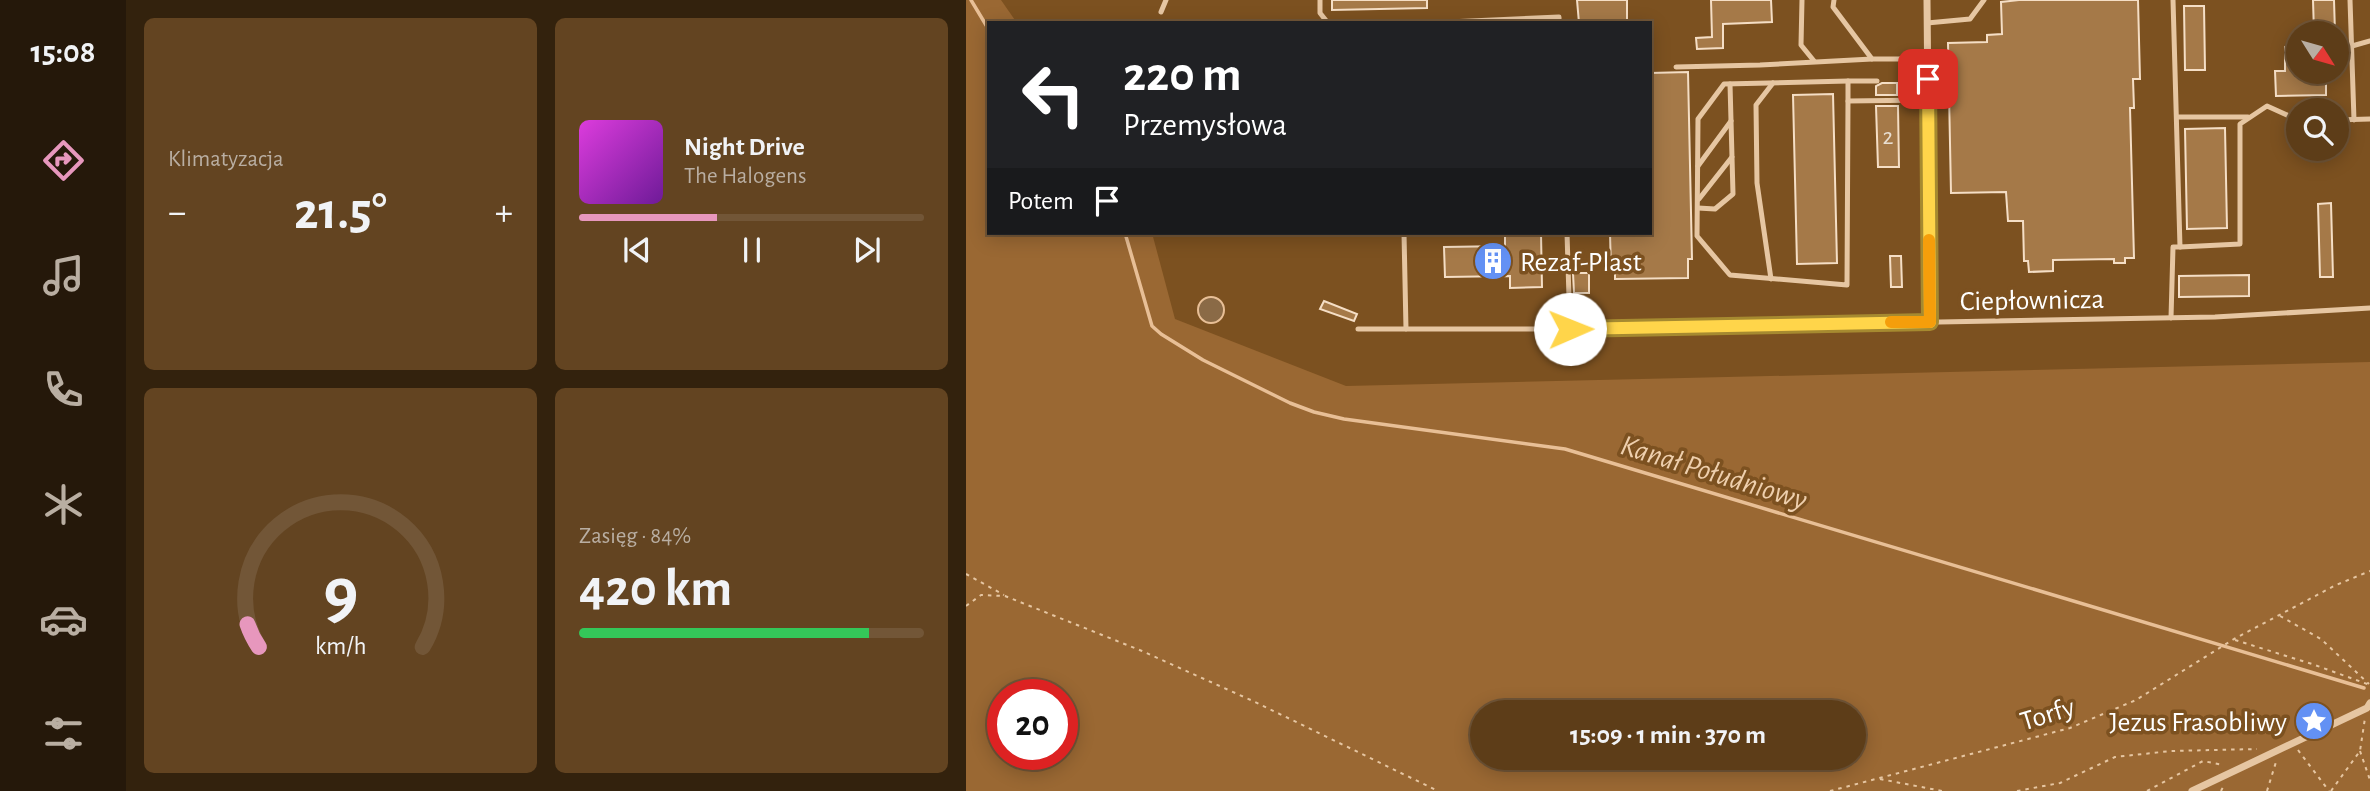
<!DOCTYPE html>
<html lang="pl">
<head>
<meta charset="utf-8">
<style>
	body { margin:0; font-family:"Alegreya Sans",sans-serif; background:#634421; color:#f1f3f6; height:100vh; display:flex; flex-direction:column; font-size:26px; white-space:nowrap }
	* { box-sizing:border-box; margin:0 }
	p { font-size:23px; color:#b9aea2 }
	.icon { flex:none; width:38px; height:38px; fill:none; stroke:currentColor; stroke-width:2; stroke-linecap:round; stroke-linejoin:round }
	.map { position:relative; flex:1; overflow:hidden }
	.panel { display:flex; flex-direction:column; gap:18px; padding:18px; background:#33220d; width:840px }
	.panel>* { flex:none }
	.top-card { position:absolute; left:21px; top:21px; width:665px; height:214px; border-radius:0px; box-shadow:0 4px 18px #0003,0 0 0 2px #725637; background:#202124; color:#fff; overflow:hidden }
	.needle { width:46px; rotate:127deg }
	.controls { position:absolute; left:1320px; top:21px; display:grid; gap:14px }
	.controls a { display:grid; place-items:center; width:63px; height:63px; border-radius:50%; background:#5d3d18; box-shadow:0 4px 18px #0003,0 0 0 2px #725637; font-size:35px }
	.speed { position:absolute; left:21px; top:679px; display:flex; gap:14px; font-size:35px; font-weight:700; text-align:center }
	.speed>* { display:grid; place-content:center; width:91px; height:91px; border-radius:50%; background:#5d3d18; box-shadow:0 4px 18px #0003,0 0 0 2px #725637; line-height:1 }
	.speed .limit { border:10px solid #d22; background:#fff; color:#111 }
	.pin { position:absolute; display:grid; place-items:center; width:60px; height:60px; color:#fff; margin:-30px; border-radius:14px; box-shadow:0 4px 10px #0006 }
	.me { position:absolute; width:77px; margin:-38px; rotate:89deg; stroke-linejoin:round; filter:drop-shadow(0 0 5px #0008) }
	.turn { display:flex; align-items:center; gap:24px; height:147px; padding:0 21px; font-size:32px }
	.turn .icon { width:91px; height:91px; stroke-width:2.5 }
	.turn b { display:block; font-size:49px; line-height:60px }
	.then { display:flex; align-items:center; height:66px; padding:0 21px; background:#0003; gap:14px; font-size:26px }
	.big { font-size:52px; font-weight:700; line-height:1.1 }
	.panel .card { flex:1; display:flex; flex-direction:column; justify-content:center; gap:10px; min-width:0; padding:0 24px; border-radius:10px; background:#634421 }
	.panel .dial { align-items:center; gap:0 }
	.dial svg { height:182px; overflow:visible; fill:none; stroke:#725637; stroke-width:7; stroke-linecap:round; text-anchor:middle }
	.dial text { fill:#f1f3f6; stroke:none }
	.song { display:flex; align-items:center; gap:21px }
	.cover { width:84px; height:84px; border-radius:10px; background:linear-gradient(135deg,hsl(300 70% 55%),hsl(280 70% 35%)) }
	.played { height:7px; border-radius:4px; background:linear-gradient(90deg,#e797bd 40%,#725637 40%) }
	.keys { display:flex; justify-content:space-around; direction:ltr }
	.heat { display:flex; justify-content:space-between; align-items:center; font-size:38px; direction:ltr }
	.charge { height:10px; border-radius:5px; background:linear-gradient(90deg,#34c759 84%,#725637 0) }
	.panel .tiles { flex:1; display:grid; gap:18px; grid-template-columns:repeat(2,1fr) }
	.trip { position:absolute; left:504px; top:700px; width:396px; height:70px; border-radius:35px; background:#5d3d18; box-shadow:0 4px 18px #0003,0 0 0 2px #725637; font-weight:700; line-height:70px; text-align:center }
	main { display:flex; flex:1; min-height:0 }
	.tabs { display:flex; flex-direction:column; width:126px; justify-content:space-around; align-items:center; background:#25180a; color:#b9aea2 }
	.tabs .icon { width:49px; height:49px }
	.tabs .on { color:#e797bd }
	.tabs b { font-size:32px; color:#f1f3f6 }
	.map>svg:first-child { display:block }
</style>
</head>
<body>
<main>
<nav class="tabs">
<b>15:08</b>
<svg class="icon on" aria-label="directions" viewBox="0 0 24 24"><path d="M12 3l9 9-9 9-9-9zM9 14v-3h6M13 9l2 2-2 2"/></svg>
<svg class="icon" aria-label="music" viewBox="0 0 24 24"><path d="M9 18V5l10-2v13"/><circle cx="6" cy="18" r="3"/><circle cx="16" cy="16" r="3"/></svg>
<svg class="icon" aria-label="phone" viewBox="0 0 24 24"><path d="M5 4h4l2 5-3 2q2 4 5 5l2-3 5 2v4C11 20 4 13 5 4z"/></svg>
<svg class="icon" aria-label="climate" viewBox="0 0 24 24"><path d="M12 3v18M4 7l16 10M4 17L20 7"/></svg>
<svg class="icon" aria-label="car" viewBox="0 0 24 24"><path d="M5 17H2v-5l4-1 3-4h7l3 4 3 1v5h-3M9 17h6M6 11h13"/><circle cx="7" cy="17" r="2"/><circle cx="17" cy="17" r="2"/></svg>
<svg class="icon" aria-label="filters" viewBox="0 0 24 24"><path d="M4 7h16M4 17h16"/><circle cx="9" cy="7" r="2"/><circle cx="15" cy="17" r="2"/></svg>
</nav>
<section class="panel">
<div class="tiles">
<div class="card"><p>Klimatyzacja</p>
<div class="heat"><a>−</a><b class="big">21.5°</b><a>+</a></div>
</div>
<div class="card">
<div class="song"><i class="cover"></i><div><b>Night Drive</b><p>The Halogens</p></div></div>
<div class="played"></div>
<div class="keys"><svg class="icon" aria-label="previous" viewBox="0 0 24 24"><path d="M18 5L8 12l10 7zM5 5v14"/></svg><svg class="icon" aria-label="pause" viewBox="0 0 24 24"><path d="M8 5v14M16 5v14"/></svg><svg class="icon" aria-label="next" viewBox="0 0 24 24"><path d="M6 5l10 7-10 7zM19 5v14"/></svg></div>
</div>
<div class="card dial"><svg viewBox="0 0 100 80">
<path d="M14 69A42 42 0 1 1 86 69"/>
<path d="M14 69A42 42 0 0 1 9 59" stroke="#e797bd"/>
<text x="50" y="56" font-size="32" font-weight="700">9</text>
<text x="50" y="72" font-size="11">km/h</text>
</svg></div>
<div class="card"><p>Zasięg · 84%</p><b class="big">420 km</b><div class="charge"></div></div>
</div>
</section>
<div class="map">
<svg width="1404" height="791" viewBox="0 0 1404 791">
	<rect width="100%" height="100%" fill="#7c5120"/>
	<path fill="#9a6833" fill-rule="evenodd" d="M0 0H35L51 23H23V233H186L209 319 380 386 1404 362V791H0ZM37 695H96V754H37ZM516 712H887V758H516Z"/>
	<circle fill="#8a6a46" stroke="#e8bf96" stroke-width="2" cx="245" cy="310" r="13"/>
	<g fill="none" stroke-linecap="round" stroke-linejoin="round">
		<g stroke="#e8bf96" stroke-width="3.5">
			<path d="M5 0 23 30"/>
			<path d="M159 233 186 326 195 334 237 360 324 403 348 412 378 419 599 449 1398 688"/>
		</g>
	</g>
	<g fill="#a57948" stroke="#f5dec5" stroke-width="2">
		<path d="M366 0H461V8L366 10Z"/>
		<path d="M611 0H661V23H613Z"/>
		<path d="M745 0H805L806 22 757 24V48L731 49 730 38 746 37Z"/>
		<path d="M1053 0H1172L1174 79H1167L1168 108H1164L1168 258H1159V263H1148V259L1087 260V271L1063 272 1062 261H1058L1057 221H1042L1040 192 985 193 982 43 1021 42V35L1036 34 1035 2Z"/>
		<path d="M1347 0H1368L1369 33H1348Z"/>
		<path d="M1218 6H1238L1239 70H1219Z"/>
		<path d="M1332 46V72H1360V95L1310 96 1309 71H1319V47Z"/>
		<path d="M722 72 726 259H722V278L649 279V271H645L644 233H684V73Z"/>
		<path d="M916 83H931V95H910V86Z"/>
		<path d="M867 94 871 263 831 264 827 95Z"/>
		<path d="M910 106H932L933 167H912Z"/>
		<path d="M1259 128 1261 228 1221 229 1219 129Z"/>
		<path d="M1365 203 1367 277H1354L1352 204Z"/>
		<path d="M539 233H575L576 287 544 288V276L479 277 478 247 539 246Z"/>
		<path d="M924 256H935L936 287H925Z"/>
		<path d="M607 273H623V293H608Z"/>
		<path d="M1283 275V296L1213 297V276Z"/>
		<path d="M358 301 391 314 388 321 354 309Z"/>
	</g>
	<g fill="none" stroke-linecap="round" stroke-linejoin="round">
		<g stroke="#e6c6a2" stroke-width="2" stroke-dasharray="3.5 5" stroke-linecap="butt">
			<path d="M0 574 38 595"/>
			<path d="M0 606 15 595 39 596 176 651 287 701 472 791"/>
			<path d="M1314 616 1355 639 1403 684"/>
			<path d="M1269 640 1346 664 1404 685"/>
			<path d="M1332 750 1363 791"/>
			<path d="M1394 751 1404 780"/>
			<path d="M914 779 976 791"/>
			<path d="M864 791 1104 728 1170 700 1268 639 1370 585 1404 571"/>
			<path d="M1051 791 1094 783 1149 757 1205 751 1291 749"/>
			<path d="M1181 791 1237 761 1257 765"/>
			<path d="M1255 791 1258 785"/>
			<path d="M1301 791 1310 762"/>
			<path d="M1365 791 1394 751 1399 718"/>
		</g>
		<g stroke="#e6c6a2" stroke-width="5">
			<path d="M354 0V13L362 23"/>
			<path d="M836 0 835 45 848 61"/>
			<path d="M868 0 867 7 906 59H962"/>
			<path d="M1207 0 1214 247 1274 244V124L1301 106 1332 120"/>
			<path d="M1384 0 1388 120"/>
			<path d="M195 12 200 0"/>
			<path d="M460 23 593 17V23"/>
			<path d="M961 23 1004 19 1018 0"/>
			<path d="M1386 46 1404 41"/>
			<path d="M710 67 794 65 906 59"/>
			<path d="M882 81 758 84 732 119 731 236 764 275 881 285 882 101"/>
			<path d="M911 81H882V101L962 100"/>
			<path d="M1211 117H1282"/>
			<path d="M1370 120 1404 119"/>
			<path d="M732 166 765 121"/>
			<path d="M733 199 766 157"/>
			<path d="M732 208 749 209 767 194 764 84"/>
			<path d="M438 233 440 329"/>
			<path d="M601 233 604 329"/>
			<path d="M805 279 791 183 790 105 807 83"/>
			<path d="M1205 318 1207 247H1214"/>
			<path d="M392 329H589L1249 317 1404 308"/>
		</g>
		<g stroke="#e6c6a2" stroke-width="7">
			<path d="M961 0 964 322"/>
			<path d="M1226 791 1401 708 1404 703"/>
		</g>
	</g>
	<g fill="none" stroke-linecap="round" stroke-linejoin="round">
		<defs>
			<path id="route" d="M604 329 964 322 962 79"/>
		</defs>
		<use href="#route" stroke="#a68a30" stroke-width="18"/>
		<use href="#route" stroke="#ffd54a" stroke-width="12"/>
		<path stroke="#f59e0b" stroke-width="12" d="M925 322H964L963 240"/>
	</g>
	<defs>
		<symbol id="building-disc" viewBox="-11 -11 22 22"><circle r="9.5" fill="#6391f4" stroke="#7c5120"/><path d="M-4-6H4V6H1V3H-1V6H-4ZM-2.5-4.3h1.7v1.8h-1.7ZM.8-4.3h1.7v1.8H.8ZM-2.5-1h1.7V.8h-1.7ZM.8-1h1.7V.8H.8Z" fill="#fff"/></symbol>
		<symbol id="sight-disc" viewBox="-11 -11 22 22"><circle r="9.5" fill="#6391f4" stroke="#7c5120"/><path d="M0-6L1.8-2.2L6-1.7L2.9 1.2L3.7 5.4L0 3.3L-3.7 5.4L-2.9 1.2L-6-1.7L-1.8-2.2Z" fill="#fff"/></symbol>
	</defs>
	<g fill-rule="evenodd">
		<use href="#building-disc" x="505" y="239" width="44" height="44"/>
		<use href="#sight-disc" x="1326" y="699" width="44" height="44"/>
	</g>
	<g text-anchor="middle" stroke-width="7" stroke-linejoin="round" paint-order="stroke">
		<g font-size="24" fill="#e8ded1">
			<text x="922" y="144">2</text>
		</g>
		<g font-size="28" fill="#fff" stroke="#7c5120" text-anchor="start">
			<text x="554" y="271">Rezaf-Plast</text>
			<text x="1321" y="731" text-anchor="end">Jezus Frasobliwy</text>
		</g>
		<g font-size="28" fill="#fff" stroke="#7c5120">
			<text transform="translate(1066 299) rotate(-1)" y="10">Ciepłownicza</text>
			<text transform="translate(1081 713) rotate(-17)" y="10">Torfy</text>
		</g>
		<g font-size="30" font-style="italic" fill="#eecfad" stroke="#7c5120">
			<text transform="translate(748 472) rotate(17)" y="10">Kanał Południowy</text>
		</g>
	</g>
</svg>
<div class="controls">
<a><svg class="needle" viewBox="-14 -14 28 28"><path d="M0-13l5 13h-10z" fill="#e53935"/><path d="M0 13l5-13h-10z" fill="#b9aea2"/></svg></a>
<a><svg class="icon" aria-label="search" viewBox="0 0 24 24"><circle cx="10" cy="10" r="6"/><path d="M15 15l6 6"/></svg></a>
</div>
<div class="speed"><div class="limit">20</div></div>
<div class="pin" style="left:962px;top:79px;background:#d93025"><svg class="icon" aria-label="arrive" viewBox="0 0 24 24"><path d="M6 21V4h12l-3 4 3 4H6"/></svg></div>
<svg class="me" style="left:604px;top:329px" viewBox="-20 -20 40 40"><circle r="19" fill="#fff"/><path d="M0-13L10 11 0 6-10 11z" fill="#ffd54a"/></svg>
<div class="trip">15:09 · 1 min · 370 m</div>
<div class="top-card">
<div class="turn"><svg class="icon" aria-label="left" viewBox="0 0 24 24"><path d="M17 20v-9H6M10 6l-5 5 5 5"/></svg><div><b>220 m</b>Przemysłowa</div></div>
<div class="then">Potem<svg class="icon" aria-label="arrive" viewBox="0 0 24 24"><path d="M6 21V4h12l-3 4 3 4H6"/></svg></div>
</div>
</div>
</main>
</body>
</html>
